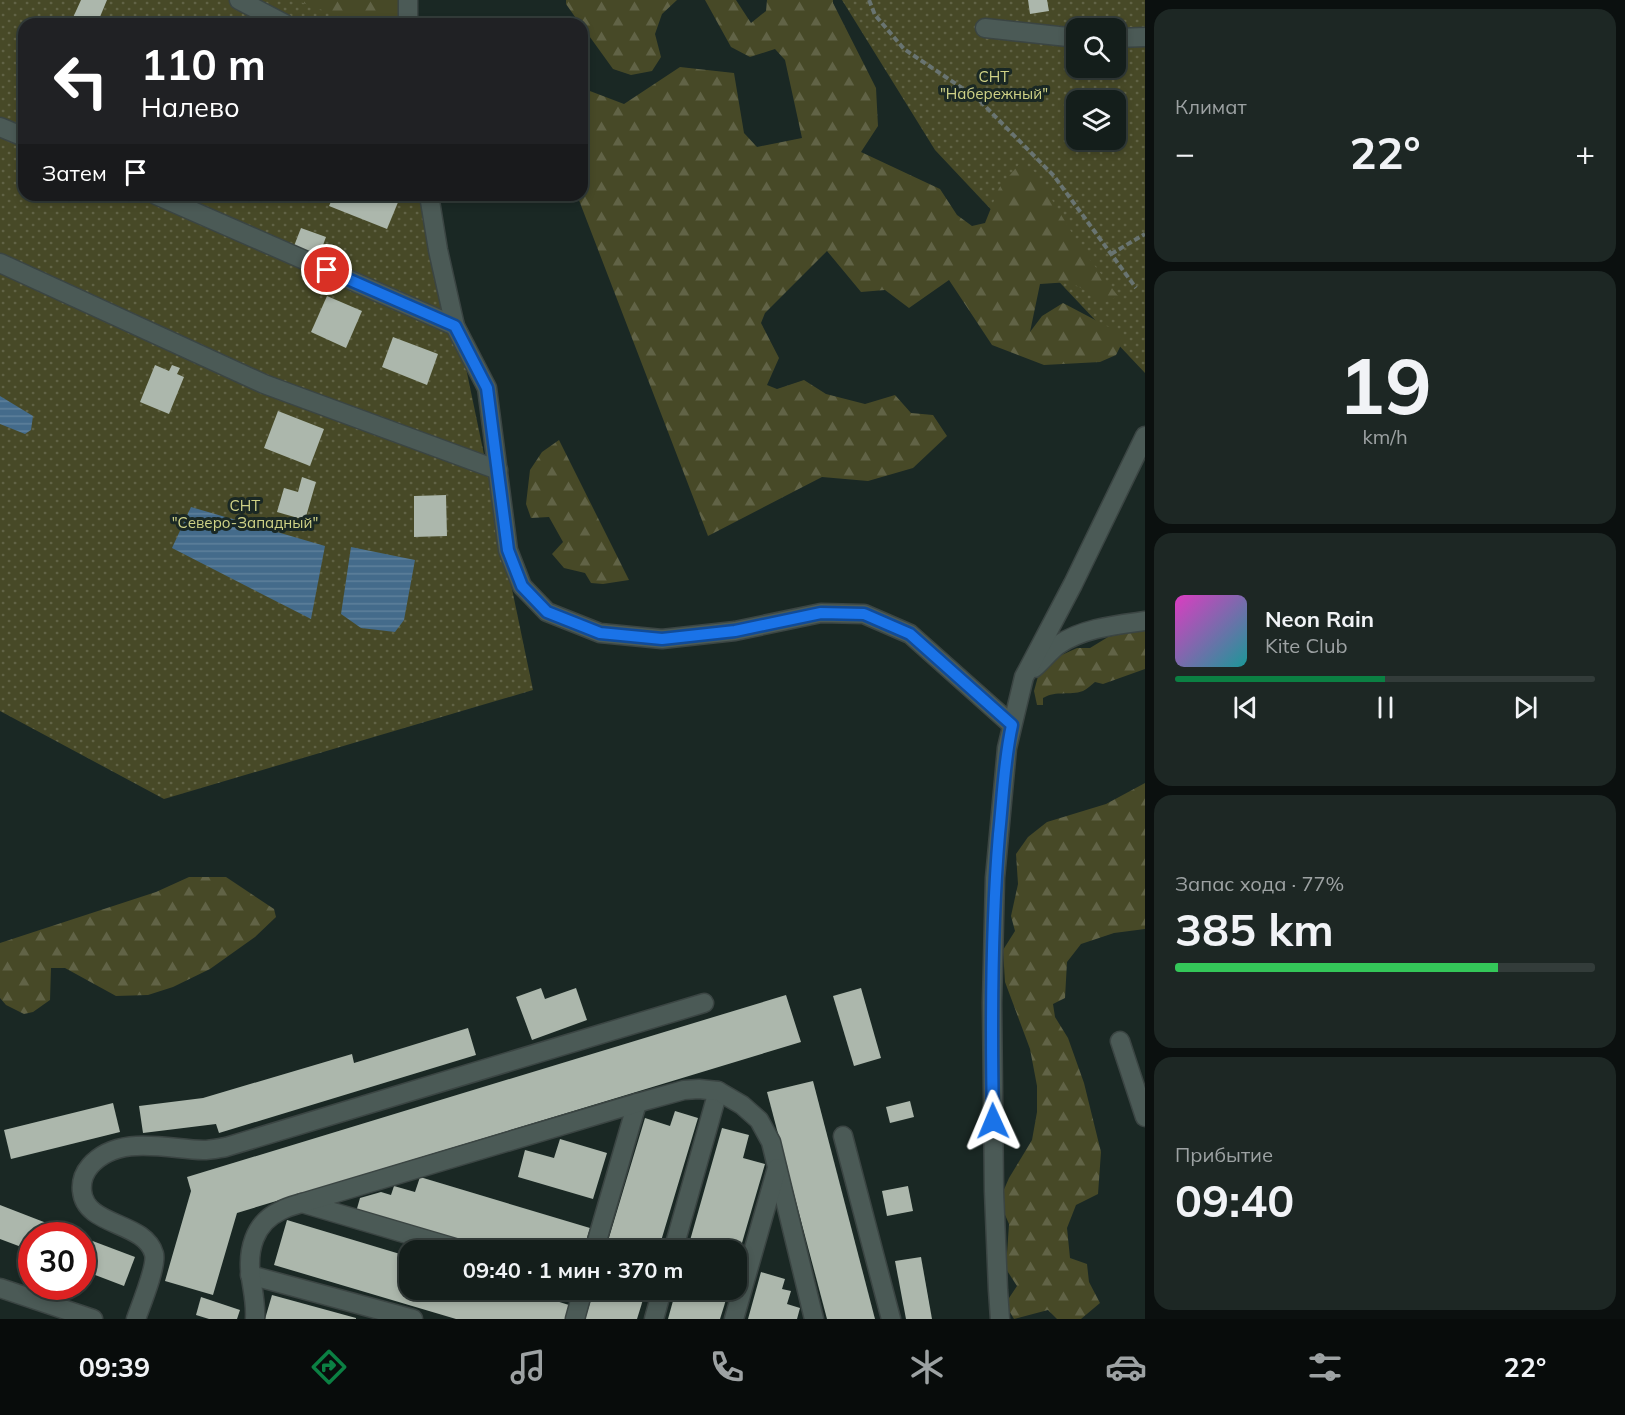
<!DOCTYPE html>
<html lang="ru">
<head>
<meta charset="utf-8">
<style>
	body { margin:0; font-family:Mulish,sans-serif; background:#1d2724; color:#f1f3f6; height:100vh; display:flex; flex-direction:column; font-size:22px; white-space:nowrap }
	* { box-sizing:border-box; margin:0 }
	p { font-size:20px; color:#9da2a3 }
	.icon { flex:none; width:33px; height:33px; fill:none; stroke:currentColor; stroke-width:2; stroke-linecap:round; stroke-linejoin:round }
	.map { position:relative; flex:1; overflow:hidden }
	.sheet { display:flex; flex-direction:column; gap:9px; padding:9px; background:#0b100f; width:480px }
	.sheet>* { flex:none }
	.banner { position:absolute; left:18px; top:18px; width:570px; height:183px; border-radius:18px; box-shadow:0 3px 9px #0003,0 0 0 2px #333c3a; background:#202124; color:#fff; overflow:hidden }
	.fabs { position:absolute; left:1066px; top:18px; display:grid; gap:12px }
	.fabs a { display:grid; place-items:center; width:60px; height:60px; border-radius:12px; background:#141e1b; box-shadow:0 3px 9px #0003,0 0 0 2px #333c3a; font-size:30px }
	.speed { position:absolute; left:18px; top:1222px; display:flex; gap:12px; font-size:30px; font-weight:700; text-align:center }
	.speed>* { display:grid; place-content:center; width:78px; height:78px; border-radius:50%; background:#141e1b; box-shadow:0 3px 9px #0003,0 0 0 2px #333c3a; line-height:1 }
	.speed .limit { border:9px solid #d22; background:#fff; color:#111 }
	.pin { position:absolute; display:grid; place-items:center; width:51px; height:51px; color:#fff; margin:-26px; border:3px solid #fff; border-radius:50%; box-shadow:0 2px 6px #0007 }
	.me { position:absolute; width:66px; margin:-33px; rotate:359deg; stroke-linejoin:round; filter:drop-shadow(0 0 4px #0008) }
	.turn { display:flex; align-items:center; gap:21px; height:126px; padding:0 24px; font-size:27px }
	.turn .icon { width:78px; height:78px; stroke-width:2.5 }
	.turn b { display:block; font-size:42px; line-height:51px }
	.then { display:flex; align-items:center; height:57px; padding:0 24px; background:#0003; gap:12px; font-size:22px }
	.big { font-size:45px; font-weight:700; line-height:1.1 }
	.sheet .widget { flex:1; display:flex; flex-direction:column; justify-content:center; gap:9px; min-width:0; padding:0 21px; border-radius:18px; background:#1d2724 }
	.sheet .dial { align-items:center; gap:0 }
	.dial b { font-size:78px; line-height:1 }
	.song { display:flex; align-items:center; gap:18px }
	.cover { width:72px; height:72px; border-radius:9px; background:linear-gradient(135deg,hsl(310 70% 55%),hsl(180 70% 35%)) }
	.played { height:6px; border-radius:3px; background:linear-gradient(90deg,#0b8043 50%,#333c3a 50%) }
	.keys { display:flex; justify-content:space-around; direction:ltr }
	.heat { display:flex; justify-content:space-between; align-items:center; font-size:33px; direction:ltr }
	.charge { height:9px; border-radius:4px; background:linear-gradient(90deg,#34c759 77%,#333c3a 0) }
	.trip { position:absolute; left:399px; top:1240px; width:348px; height:60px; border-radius:18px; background:#141e1b; box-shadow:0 3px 9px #0003,0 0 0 2px #333c3a; font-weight:700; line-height:60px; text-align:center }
	.dock { display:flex; height:96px; justify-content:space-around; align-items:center; background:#080c0b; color:#9da2a3 }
	.dock .icon { width:42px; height:42px }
	.dock .on { color:#0b8043 }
	.dock b { font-size:27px; color:#f1f3f6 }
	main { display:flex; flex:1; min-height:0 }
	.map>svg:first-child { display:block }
</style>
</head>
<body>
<main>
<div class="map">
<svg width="1145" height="1319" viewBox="0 0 1145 1319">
	<defs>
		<pattern id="green-dots" width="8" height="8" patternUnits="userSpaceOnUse" patternTransform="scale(1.5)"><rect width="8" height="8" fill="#474927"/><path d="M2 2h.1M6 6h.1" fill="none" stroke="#616346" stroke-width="1.8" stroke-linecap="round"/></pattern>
		<pattern id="forest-firs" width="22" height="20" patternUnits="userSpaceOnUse" patternTransform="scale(1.5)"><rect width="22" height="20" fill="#474927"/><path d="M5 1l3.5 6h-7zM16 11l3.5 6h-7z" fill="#616346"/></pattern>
		<pattern id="water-rules" width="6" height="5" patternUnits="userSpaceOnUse" patternTransform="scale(1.5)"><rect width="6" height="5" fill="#446b8b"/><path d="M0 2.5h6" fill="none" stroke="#5e809b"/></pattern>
	</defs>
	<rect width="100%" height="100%" fill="#1a2824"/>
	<g fill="url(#green-dots)" fill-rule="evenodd">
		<path d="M0 0H393L392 13 394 24H24V195H430L533 690 164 799 0 711Z"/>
		<path d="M842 0H1145V373L935 150ZM1077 28H1116V68H1077ZM1077 100H1116V140H1077Z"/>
	</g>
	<g fill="url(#forest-firs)">
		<path d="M295 0H402L403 20 341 17Z"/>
		<path d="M566 0H677L662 14 655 34 661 57 652 71 631 75 613 69 582 26V24H580L566 4Z"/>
		<path d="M705 0H736L751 23 766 11 767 0H833V3L876 88 878 126 861 152 940 189 957 215 972 226 985 223 999 188 1021 162 1036 173 1081 248 1118 296 1106 302 1070 282 1040 284 1030 332 1042 316 1063 303 1120 333 1123 341 1116 355 1100 362 1044 365 992 345 949 280 909 308 885 290 861 292 827 251 765 313 761 323 779 358 767 385 777 389 804 380 826 394 865 404 895 395 911 413 933 415 947 436 913 468 868 481 822 477 708 536 577 195H582V88L624 104 680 67 734 73 744 133 757 147 802 138 785 60 775 49 750 57 731 47Z"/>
		<path d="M559 440 629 580 603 584 591 583 585 573 564 568 552 554 563 542 549 517 531 518 526 504 530 470 542 452Z"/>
		<path d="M1145 629V669L1103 684 1095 682C1091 685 1087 689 1083 691 1069 696 1057 690 1043 698V705H1037L1034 691 1040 669 1055 658 1077 648H1090L1108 637Z"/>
		<path d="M1145 783V929L1114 933 1081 944 1067 962 1065 998 1053 1004 1055 1017 1068 1038 1084 1083 1101 1152 1098 1194 1076 1205 1067 1228 1070 1258 1087 1264 1089 1282 1100 1303 1081 1319H1057L1048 1310 1014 1319 1005 1304 1017 1286 1006 1269 1009 1224 999 1201 1009 1178 1032 1140 1037 1112V1086L1030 1049 1005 982 1003 950 1015 931 1011 916 1018 884 1016 854 1028 837 1047 822 1106 804Z"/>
		<path d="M189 877H226L274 909 276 917 255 937 210 969 173 987 148 995 116 996 65 968H51L50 1000 33 1012 24 1014 6 1005 0 998V943L156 892Z"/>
	</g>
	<g fill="url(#water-rules)">
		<path d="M0 396 33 416 31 430 25 434 0 424Z"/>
		<path d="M191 507 325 546 311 619 172 548Z"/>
		<path d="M351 547 415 560 404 620 395 632 361 628 341 614Z"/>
	</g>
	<g fill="#acb7ac">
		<path d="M81 0H107L97 24H76L71 22Z"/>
		<path d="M1028 0H1047L1049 11 1030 14Z"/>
		<path d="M279 195H293L291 200Z"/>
		<path d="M334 195H401L387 229 329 206Z"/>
		<path d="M301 228 326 237 319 256 294 246Z"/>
		<path d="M327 296 362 311 346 348 311 332Z"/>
		<path d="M393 337 438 354 427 385 382 367Z"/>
		<path d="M155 365 169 371 172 365 180 368 177 374 184 377 169 414 140 402Z"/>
		<path d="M278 411 324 429 310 466 264 448Z"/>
		<path d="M302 477 316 482 305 520 277 512 284 488 298 492Z"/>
		<path d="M446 495 447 536 414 537V496Z"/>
		<path d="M541 988 545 999 576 988 587 1020 532 1040 516 997Z"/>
		<path d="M861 988 881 1058 854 1066 833 996Z"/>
		<path d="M786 995 801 1042 237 1213 213 1295 165 1281 191 1191 187 1177Z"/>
		<path d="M468 1028 476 1055 219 1133 216 1124 143 1133 139 1106 203 1098 352 1054 354 1063Z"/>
		<path d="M813 1081 875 1319H827L767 1092Z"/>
		<path d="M910 1101 914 1117 890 1123 886 1107Z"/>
		<path d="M113 1103 120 1132 11 1159 4 1130Z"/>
		<path d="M675 1111 698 1118 658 1251H605L645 1118 670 1126Z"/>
		<path d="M722 1128 749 1135 743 1158 765 1164 737 1260 736 1251H687Z"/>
		<path d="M560 1139 607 1153 593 1199 518 1177 525 1150 554 1158Z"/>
		<path d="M420 1177 590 1228 583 1251H488L356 1212 360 1198 381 1192 391 1195 394 1186 415 1192Z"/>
		<path d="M908 1186 913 1211 887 1216 882 1191Z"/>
		<path d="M0 1205 80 1236H32V1251L0 1239Z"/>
		<path d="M287 1220 410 1257V1290H521L569 1305 565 1319H456L274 1265Z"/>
		<path d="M82 1237 135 1257 124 1286 82 1270Z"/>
		<path d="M921 1257 932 1319H906L895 1261Z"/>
		<path d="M761 1272 785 1279 782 1289 791 1291 787 1304 800 1308 797 1319H748Z"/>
		<path d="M594 1290H646L637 1319H585Z"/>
		<path d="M676 1290H729L720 1319H668Z"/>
		<path d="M272 1295 356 1318V1319H265Z"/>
		<path d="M201 1297 240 1310 237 1319H209L196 1315Z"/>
	</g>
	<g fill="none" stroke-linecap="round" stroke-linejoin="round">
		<defs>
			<g id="minor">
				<path d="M239 0 285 24"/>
				<path d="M408 24V0"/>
				<path d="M985 28 1077 38"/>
				<path d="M1116 38 1145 37"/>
				<path d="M0 127 24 137"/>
				<path d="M156 195 455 326"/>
				<path d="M429 195 438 250 455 326 487 388 508 550 522 586 547 612 600 633 662 639 735 631 821 613 864 614 910 634 1012 725"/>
				<path d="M0 263 264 384 498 470"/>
				<path d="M1034 668C1042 661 1050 651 1058 645 1083 628 1116 625 1145 621"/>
				<path d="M1120 1041 1145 1117"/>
				<path d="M843 1136 891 1319"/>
				<path d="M302 1203 465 1251"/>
				<path d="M594 1251 637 1103"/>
				<path d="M673 1251 718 1091"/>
				<path d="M250 1275 413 1319"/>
				<path d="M0 1288 93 1319"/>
				<path d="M136 1319C141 1305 157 1266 154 1254 145 1221 85 1227 82 1191 81 1181 84 1173 90 1166 118 1134 167 1149 203 1150 211 1150 219 1148 226 1147L704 1003"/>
				<path d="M255 1319C256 1304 253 1292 251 1278 247 1251 254 1223 280 1211 287 1207 295 1205 302 1203L637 1103 684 1090 699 1089 718 1091 742 1105 759 1120 771 1142 814 1319"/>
				<path d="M575 1319 583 1290"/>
				<path d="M654 1319 662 1290"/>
				<path d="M734 1319 777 1168"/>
				<path d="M1000 1319 998 1290 994 1191 992 1003 995 878 1007 748 1024 677 1073 584 1145 436"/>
			</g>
		</defs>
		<use href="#minor" stroke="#3b4543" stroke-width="21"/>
		<g stroke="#697471" stroke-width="4" stroke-dasharray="6 3" stroke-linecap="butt">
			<path d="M869 0 875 15 904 49 977 98 1054 176 1136 288"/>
			<path d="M1111 254 1145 234"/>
		</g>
		<use href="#minor" stroke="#4b5a56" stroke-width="18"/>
	</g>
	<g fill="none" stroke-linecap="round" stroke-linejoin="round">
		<defs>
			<path id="route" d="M327 270 455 326 487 388 508 550 522 586 547 612 600 633 662 639 735 631 821 613 864 614 910 634 1012 725C1004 761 1003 797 999 834 991 929 991 1025 993 1121"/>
		</defs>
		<use href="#route" stroke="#114b97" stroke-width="15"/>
		<use href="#route" stroke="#1a73e8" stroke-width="10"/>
	</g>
	<g text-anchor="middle" stroke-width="6" stroke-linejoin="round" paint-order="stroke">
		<g font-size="15" fill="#d0d387" stroke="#1a2824">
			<text x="994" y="82">СНТ<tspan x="994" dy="17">"Набережный"</tspan></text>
			<text x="245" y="511">СНТ<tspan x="245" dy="17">"Северо-Западный"</tspan></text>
		</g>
	</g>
</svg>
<div class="fabs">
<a><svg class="icon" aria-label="search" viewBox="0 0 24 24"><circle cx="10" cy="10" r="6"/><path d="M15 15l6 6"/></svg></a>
<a><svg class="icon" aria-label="layers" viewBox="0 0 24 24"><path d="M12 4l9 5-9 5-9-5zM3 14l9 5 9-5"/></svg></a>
</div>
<div class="speed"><div class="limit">30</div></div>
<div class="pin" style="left:327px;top:270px;background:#d93025"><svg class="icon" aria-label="arrive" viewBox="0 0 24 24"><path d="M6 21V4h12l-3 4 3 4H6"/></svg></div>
<svg class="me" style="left:993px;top:1121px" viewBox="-20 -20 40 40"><path d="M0-17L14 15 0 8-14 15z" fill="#1a73e8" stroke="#fff" stroke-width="4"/></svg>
<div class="trip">09:40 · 1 мин · 370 m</div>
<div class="banner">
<div class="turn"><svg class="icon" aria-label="left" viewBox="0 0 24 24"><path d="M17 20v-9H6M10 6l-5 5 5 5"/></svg><div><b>110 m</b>Налево</div></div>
<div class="then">Затем<svg class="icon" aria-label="arrive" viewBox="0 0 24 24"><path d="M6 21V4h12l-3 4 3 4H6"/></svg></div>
</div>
</div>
<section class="sheet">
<div class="widget"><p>Климат</p>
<div class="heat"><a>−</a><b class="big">22°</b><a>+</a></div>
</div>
<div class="widget dial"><b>19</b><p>km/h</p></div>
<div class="widget">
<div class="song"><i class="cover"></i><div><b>Neon Rain</b><p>Kite Club</p></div></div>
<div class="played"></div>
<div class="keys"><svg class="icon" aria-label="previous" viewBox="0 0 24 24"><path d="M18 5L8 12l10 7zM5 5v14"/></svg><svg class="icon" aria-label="pause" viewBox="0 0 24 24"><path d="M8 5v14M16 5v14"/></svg><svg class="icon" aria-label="next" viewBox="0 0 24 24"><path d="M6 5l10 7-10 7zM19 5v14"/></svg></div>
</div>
<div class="widget"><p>Запас хода · 77%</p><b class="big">385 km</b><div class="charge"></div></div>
<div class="widget"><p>Прибытие</p><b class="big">09:40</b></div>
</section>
</main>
<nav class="dock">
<b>09:39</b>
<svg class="icon on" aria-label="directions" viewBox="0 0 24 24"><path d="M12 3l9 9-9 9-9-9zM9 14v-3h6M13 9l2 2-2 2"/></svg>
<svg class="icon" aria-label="music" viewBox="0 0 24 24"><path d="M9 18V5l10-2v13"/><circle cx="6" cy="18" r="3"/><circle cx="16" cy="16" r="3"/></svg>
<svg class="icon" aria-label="phone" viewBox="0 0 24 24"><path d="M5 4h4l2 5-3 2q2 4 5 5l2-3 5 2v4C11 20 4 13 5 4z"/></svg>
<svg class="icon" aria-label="climate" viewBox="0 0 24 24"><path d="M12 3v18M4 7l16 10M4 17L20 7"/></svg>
<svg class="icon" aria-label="car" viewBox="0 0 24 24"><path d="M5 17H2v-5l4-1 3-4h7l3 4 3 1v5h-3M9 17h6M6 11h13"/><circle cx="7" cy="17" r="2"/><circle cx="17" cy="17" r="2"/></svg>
<svg class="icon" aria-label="filters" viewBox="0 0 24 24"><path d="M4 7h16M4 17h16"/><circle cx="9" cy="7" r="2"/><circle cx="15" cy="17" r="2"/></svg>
<b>22°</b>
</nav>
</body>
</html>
